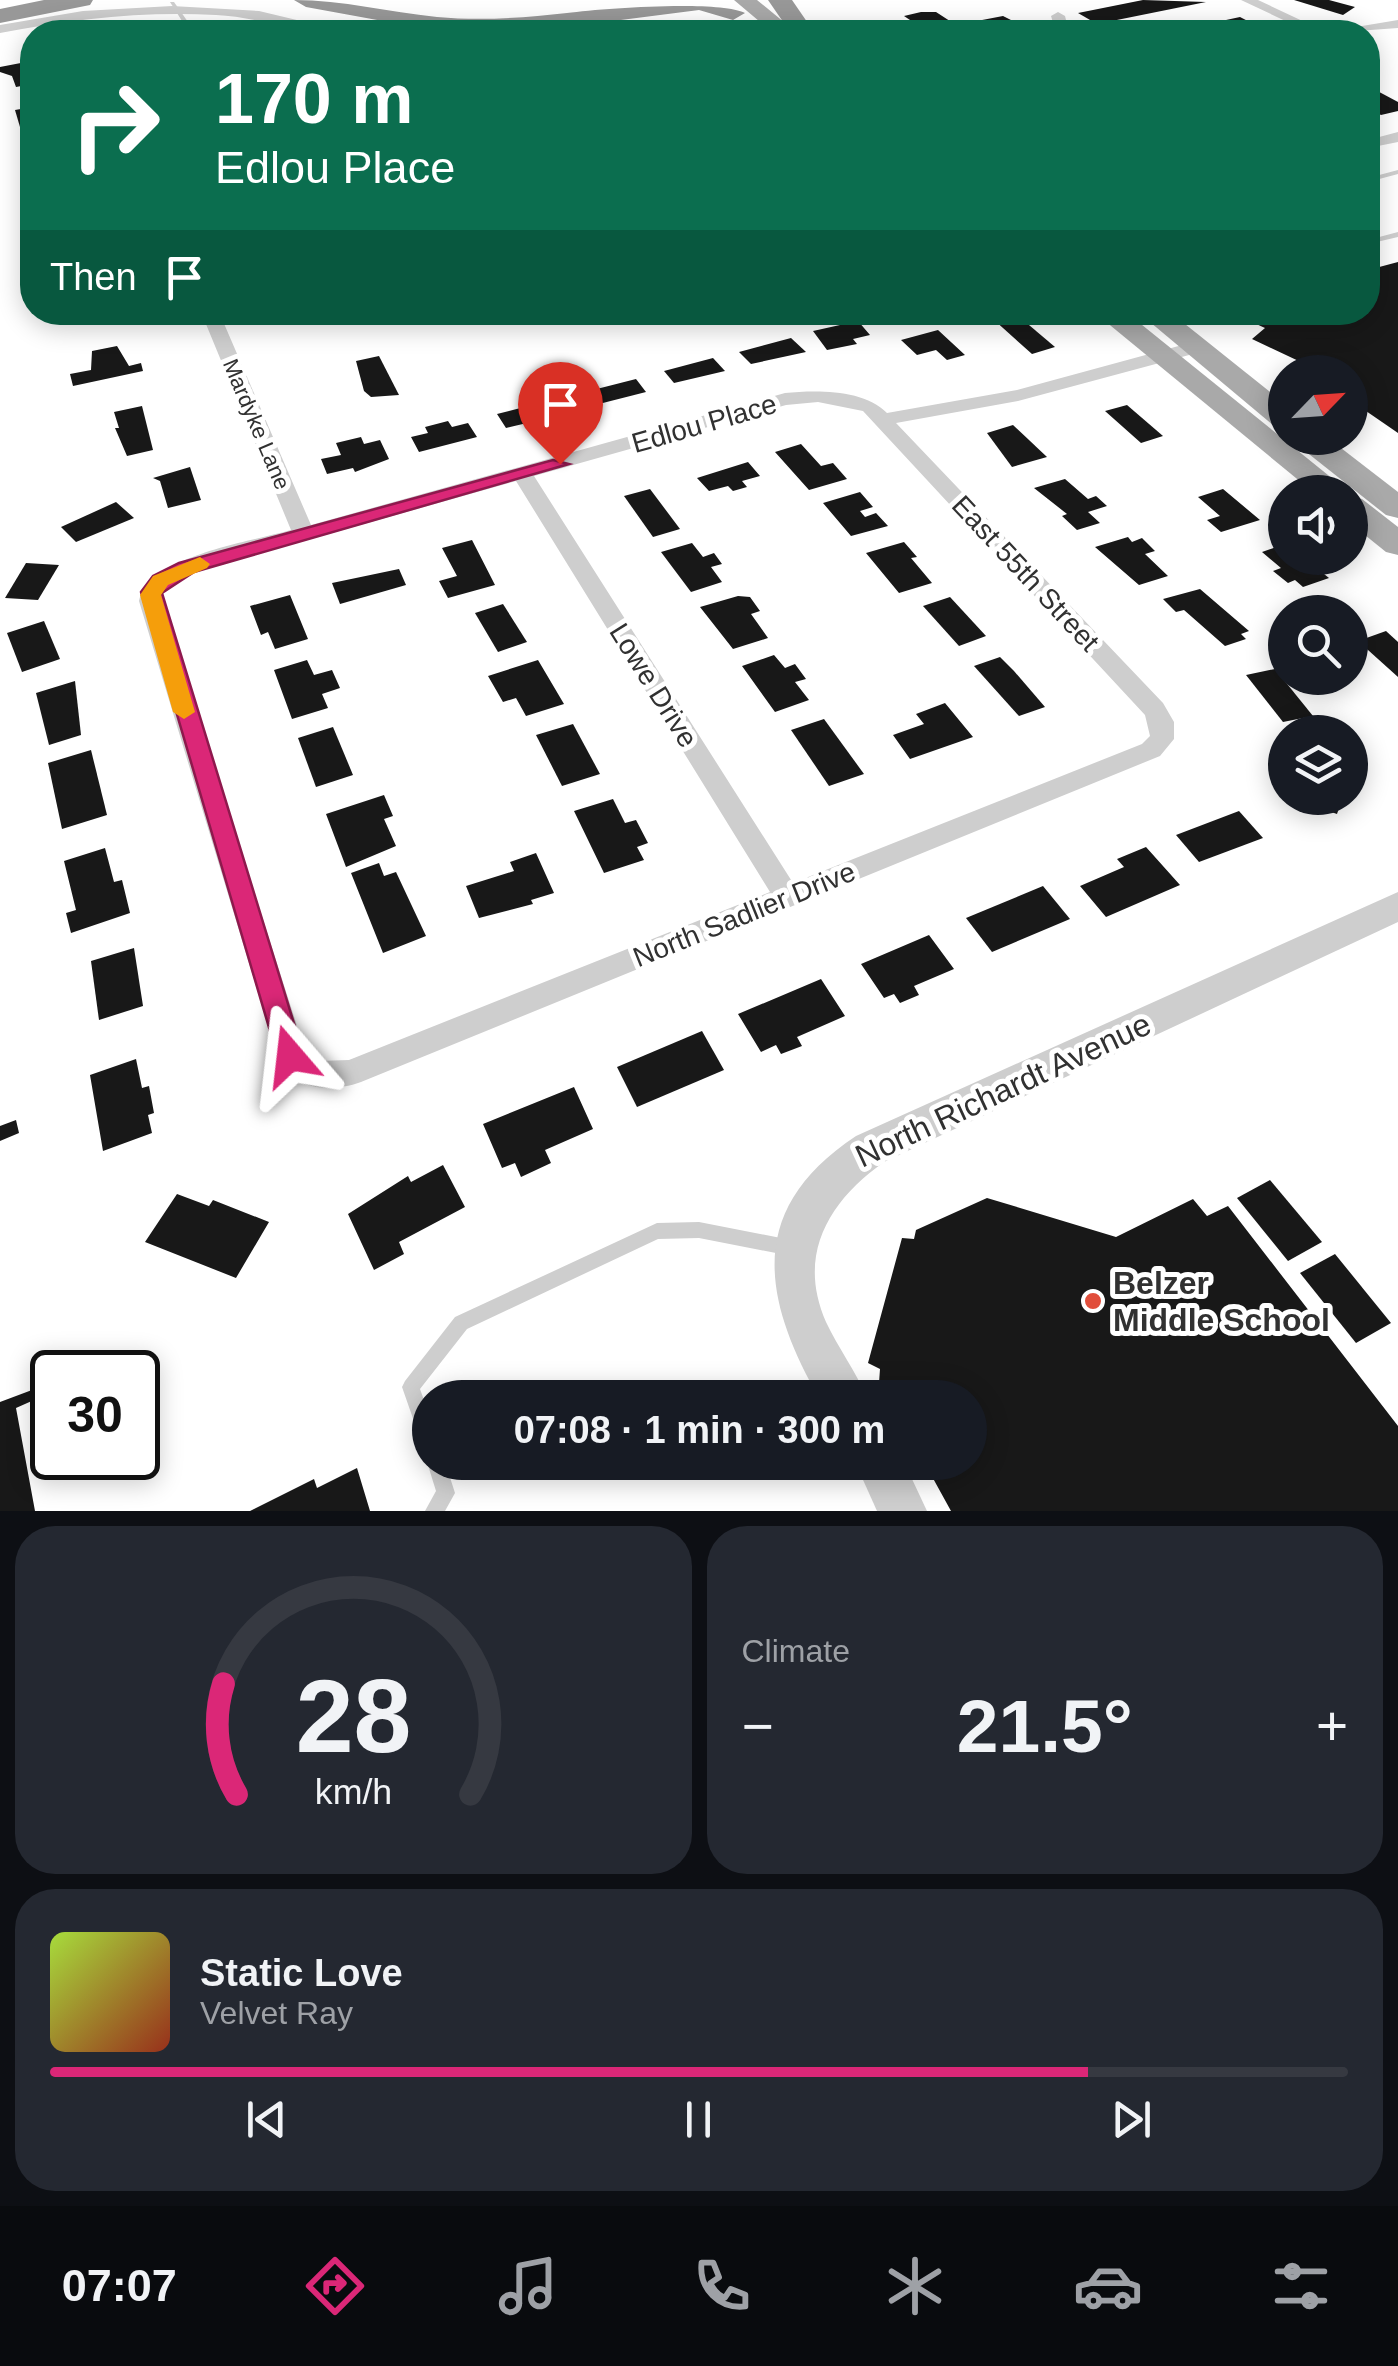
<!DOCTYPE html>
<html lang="en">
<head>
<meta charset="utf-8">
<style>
	body { margin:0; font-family:Arial,sans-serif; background:#242831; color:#f1f3f6; height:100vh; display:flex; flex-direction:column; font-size:38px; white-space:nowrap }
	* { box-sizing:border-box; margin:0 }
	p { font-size:32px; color:#9ea1a6 }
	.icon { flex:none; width:55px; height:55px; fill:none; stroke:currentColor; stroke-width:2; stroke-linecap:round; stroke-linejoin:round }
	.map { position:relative; height:1511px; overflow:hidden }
	.details { display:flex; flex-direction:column; gap:15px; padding:15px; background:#0d0f14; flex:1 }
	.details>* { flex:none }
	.top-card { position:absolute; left:20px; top:20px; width:1360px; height:305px; border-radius:40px; box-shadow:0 5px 25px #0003; background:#0b6e4f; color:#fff; overflow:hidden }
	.needle { width:65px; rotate:65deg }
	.controls { position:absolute; left:1268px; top:355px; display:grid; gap:20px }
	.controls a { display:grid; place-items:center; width:100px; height:100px; border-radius:50%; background:#171b24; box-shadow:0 5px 25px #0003; font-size:50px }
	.speed { position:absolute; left:30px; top:1350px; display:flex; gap:20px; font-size:50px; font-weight:700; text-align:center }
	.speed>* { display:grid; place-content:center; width:130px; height:130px; border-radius:50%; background:#171b24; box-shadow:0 5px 25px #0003; line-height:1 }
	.speed .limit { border:5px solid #111; border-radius:15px; background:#fff; color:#111 }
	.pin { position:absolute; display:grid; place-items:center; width:85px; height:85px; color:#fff; margin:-102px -42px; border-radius:50% 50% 50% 0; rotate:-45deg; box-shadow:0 0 10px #0007 }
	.pin .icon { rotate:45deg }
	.me { position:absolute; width:110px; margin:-55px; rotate:343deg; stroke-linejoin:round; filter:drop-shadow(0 0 8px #0008) }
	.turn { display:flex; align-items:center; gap:35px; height:210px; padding:0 30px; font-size:45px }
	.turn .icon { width:130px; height:130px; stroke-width:2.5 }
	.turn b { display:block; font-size:70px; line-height:85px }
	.then { display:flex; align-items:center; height:95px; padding:0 30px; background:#0003; gap:20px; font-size:38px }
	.big { font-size:75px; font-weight:700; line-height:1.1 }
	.details .widget { flex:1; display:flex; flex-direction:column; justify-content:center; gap:15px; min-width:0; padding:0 35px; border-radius:40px; background:#242831 }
	.details .dial { align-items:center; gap:0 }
	.dial svg { height:260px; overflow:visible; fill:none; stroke:#363941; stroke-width:7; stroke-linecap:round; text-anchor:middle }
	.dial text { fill:#f1f3f6; stroke:none }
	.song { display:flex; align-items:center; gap:30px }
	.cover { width:120px; height:120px; border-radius:15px; background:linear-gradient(135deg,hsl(80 70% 55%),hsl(10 70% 35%)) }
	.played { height:10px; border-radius:5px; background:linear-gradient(90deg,#db2777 80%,#363941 80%) }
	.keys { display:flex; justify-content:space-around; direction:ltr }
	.heat { display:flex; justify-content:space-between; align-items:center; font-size:55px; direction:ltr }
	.details .tiles { flex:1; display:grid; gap:15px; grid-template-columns:1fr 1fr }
	.widget:last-child { grid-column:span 2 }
	.trip { position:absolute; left:412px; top:1380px; width:575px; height:100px; border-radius:50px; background:#171b24; box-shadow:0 5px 25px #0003; font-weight:700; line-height:100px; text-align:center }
	.menu { display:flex; height:160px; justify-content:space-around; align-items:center; background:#090b0e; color:#9ea1a6 }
	.menu .icon { width:70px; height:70px }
	.menu .on { color:#db2777 }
	.menu b { font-size:45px; color:#f1f3f6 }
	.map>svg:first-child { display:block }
</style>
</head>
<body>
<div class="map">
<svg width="1398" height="1511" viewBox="0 0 1398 1511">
	<rect width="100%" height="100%" fill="#fff"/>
	<g fill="#181818">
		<path d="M1143 0 1206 2 1097 24 1078 13Z"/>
		<path d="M1294 0H1329L1355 7 1343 15Z"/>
		<path d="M921 12H936L956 25 1003 16 1025 27 998 32H928L904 16Z"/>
		<path d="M1240 17 1269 32H1229L1212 23Z"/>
		<path d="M26 62 32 71V84L16 87 12 76 0 72V67Z"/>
		<path d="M1368 86 1398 102V111L1381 115 1368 108Z"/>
		<path d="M32 107V125L20 127 15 110Z"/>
		<path d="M1398 262V433L1350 400V372H1322L1252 339 1265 328 1230 312H1368V270Z"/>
		<path d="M1016 314 1055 347 1032 354 993 319Z"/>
		<path d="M858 321 870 335 853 339 857 344 827 350 813 331Z"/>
		<path d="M938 330 965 355 947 360 936 350 917 355 901 340Z"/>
		<path d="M791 338 806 352 751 364 739 352Z"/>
		<path d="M117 346 129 366 141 363 143 371 73 386 70 374 91 370 92 351Z"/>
		<path d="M379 356 399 395 371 397 364 391 356 361Z"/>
		<path d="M713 358 725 371 674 383 664 371Z"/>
		<path d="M636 379 646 392 591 406 581 393Z"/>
		<path d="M543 395 548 401 554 399 565 414 506 428 497 414 532 405 527 399Z"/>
		<path d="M1127 405 1163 436 1141 443 1105 411Z"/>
		<path d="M142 406 153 450 127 456 115 428H119L114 412Z"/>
		<path d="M448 421 452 427 468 423 477 437 419 452 411 437 428 433 425 427Z"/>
		<path d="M1013 425 1047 457 1012 467 987 433Z"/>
		<path d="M361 437 364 444 380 440 389 459 355 472 353 468 327 474 321 459 341 455 336 443Z"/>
		<path d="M801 444 821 466 833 463 847 479 809 490 775 452Z"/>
		<path d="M748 462 760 476 742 481 747 487 733 491 728 486 709 491 697 478Z"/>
		<path d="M190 467 201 500 168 508 160 481 153 478Z"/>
		<path d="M1065 479 1088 499 1096 496 1107 506 1088 512 1100 523 1077 530 1062 516 1067 514 1034 488Z"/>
		<path d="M650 489 680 529 653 537 624 496Z"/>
		<path d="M1223 489 1260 520 1221 532 1207 520 1220 516 1198 497Z"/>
		<path d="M860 492 873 507 860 511 865 517 876 513 888 526 851 536 823 503Z"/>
		<path d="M116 502 134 518 76 542 61 527Z"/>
		<path d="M1128 537 1132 542 1142 538 1155 551 1145 554 1168 576 1139 585 1095 547Z"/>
		<path d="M472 540 495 585 448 598 439 581 457 576 442 548Z"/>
		<path d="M904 542 917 557 911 558 932 583 899 593 866 553Z"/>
		<path d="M692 543 703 557 714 553 722 564 711 567 722 582 691 592 661 552Z"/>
		<path d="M1285 544V558H1304L1329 578 1303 587 1295 580 1288 583 1273 571 1281 568 1262 552Z"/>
		<path d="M26 563 59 565 38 600 5 598Z"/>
		<path d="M399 569 406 585 340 604 332 583Z"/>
		<path d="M1200 589 1249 631 1241 634 1246 639 1225 646 1184 610 1176 612 1163 599Z"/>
		<path d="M290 595 308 639 275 649 268 632 261 635 250 606Z"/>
		<path d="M738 596 750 597 760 611 751 614 768 638 733 649 700 607Z"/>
		<path d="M950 597 986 636 959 646 923 606Z"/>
		<path d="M503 604 527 642 498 652 475 613Z"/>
		<path d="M44 621 60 659 22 672 7 633Z"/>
		<path d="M1386 631 1398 642V677L1358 641Z"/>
		<path d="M774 655 785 668 795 664 806 679 795 682 809 700 775 712 742 666Z"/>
		<path d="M1000 657 1014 671 1045 707 1019 716 974 666Z"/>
		<path d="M307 660 314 675 332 670 340 688 322 694 328 708 292 719 274 670Z"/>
		<path d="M538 660 564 704 526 716 516 698 503 702 488 676Z"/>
		<path d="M1275 669 1313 716 1283 722 1246 675Z"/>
		<path d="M75 681 81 735 49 745 36 693Z"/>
		<path d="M945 703 973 737 910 759 893 735 924 724 916 714Z"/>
		<path d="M824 719 864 774 829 786 791 730Z"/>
		<path d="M573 724 600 774 562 786 536 735Z"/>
		<path d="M333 727 353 775 316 787 298 738Z"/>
		<path d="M91 750 107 815 62 829 48 763Z"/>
		<path d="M384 795 393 816 384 819 396 846 346 867 326 814Z"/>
		<path d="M1290 798H1339L1342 799 1337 814Z"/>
		<path d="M613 799 625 823 636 820 648 843 637 847 644 860 604 873 574 811Z"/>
		<path d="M1239 811 1263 838 1199 862 1176 835Z"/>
		<path d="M1146 847 1180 885 1106 917 1080 886 1124 867 1117 859Z"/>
		<path d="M105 848 114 882 122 880 130 913 71 933 66 913 76 910 64 861Z"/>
		<path d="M536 853 554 893 531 900 533 904 479 918 466 886 514 871 510 862Z"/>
		<path d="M379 863 384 876 396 872 426 936 383 953 351 873Z"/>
		<path d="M1043 886 1070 919 992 952 966 918Z"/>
		<path d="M929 935 954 969 914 986 919 995 900 1003 894 994 884 998 861 964Z"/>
		<path d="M134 948 143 1006 99 1020 91 961Z"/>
		<path d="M821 979 845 1016 797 1037 802 1046 781 1054 776 1045 761 1052 738 1014Z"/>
		<path d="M702 1031 724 1070 637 1107 617 1067Z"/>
		<path d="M136 1059 142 1088 149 1086 154 1113 148 1115 152 1133 103 1151 90 1075Z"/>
		<path d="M574 1087 593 1129 545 1150 551 1163 521 1177 515 1163 502 1168 483 1124Z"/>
		<path d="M16 1120 19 1133 0 1141V1126Z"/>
		<path d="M443 1165 465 1207 399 1242 404 1254 374 1270 348 1214 408 1176 411 1182Z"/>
		<path d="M1270 1180 1322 1242 1288 1261 1237 1198Z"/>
		<path d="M177 1194 209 1206 213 1200 269 1222 236 1278 145 1242Z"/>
		<path d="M987 1198 1116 1237 1193 1199 1207 1216 1228 1206 1398 1426V1511H951L924 1462H970V1398H887L879 1383 880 1369 868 1363 902 1238 914 1239 916 1230Z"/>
		<path d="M1335 1254 1391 1323 1356 1343 1300 1273Z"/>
		<path d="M32 1390 34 1400 16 1408 35 1511H0V1402Z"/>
		<path d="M357 1468 370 1511H250L314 1479 317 1488Z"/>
	</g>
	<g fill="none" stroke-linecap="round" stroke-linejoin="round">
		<g fill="#cecece" fill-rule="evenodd">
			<path d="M170 2H174L195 32H189Z"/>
			<path d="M1398 170V174L1368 182V178Z"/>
			<path d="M1398 232V237L1368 244V240Z"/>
			<path d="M699 1222 791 1240 797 1242 799 1248 797 1254 791 1256 699 1238 658 1239 467 1329 420 1389 430 1417V1453L424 1450 402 1387 405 1381 455 1317 657 1223Z"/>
			<path d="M430 1455V1462H445L455 1493 445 1511H425L436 1491 427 1462Z"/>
		</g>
		<g fill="#cecece" fill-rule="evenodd">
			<path d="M1241 0H1258L1326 32H1309Z"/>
			<path d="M172 6 259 11 347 32C307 35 259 17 216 15 144 11 71 19 0 33V25L83 11Z"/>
			<path d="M1058 12 1065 16 1069 32H1056L1051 16Z"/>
			<path d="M1398 20V28L1343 32 1350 28Z"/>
			<path d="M1398 132V142L1368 148V140Z"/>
			<path d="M201 312H219L311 525 785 393C816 390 864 389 887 413L1017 390 1197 341 1204 343V351L1018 401 896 423 1163 703 1174 722V739L1160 756 361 1082C334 1092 293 1091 279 1062L139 601C151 555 250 542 291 530ZM818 402 863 411 1145 715 1150 736 1142 744 793 883 534 476 786 405ZM516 481 770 892 349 1060 317 1061 306 1054 161 601C165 584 179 578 194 572Z"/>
		</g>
		<g fill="#cecece" fill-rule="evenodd">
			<path d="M1398 892V922L884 1162C830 1200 796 1254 826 1322 838 1348 856 1371 867 1398H819C761 1296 747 1208 856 1136Z"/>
			<path d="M855 1462H904L927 1511H877Z"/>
		</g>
		<g fill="#a9a9a9" fill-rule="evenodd">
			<path d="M734 0H757L796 32H772Z"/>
			<path d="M1094 312H1126L1349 492H1313Z"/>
			<path d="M1138 312H1170L1285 404V428L1274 426Z"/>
			<path d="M1297 438H1328L1398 492V518L1386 515 1300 447Z"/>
			<path d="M1350 496 1362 499 1398 527V555L1386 552 1350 523Z"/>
		</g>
		<g fill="#989898" fill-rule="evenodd">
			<path d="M44 0H93L90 5 0 23V9Z"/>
			<path d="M294 0C343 0 388 12 437 17 480 21 524 18 567 13 605 8 719 0 745 13L733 20 699 10 535 31 443 32 306 7Z"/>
			<path d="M768 0H792L814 32H790Z"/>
		</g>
	</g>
	<path fill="#db2777" stroke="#8e194d" stroke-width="2.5" d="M553 460 569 464 194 572 162 593 304 1056 300 1065H280L141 592 153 576 179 563Z"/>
	<path fill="#f59e0b" d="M200 557 210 564 207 568 168 585 161 595 195 712 184 719 173 712 140 595 153 576Z"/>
	<circle fill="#e14e3b" stroke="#fff" stroke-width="4" cx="1093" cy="1301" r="10"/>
	<g text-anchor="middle" stroke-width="10" stroke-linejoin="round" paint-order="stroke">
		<g font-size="22" fill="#313131" stroke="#fff">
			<text transform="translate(257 424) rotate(67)" y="8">Mardyke Lane</text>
		</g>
		<g font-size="28" fill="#313131" stroke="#fff">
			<text transform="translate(704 423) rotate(-16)" y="10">Edlou Place</text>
			<text transform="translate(1026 573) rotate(47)" y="10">East 55th Street</text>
			<text transform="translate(654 685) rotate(58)" y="10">Lowe Drive</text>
			<text transform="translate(744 914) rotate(-22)" y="10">North Sadlier Drive</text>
		</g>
		<g font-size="32" fill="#313131" stroke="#fff">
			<text transform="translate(1003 1090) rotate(-25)" y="11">North Richardt Avenue</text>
		</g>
		<g font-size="32" font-weight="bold" fill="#313131" stroke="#fff" text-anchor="start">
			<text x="1113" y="1294">Belzer<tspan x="1113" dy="37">Middle School</tspan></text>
		</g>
	</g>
</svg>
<div class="controls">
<a><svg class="needle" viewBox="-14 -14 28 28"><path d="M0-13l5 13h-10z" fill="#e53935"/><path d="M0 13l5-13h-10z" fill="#9ea1a6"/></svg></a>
<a><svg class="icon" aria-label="sound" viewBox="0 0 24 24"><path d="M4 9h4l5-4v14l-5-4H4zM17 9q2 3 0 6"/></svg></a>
<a><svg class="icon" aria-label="search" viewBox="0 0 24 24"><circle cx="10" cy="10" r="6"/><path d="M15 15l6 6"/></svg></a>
<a><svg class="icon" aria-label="layers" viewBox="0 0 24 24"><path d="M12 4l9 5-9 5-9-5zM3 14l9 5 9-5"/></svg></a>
</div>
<div class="speed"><div class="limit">30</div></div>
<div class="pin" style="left:560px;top:464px;background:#d93025"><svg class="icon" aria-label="arrive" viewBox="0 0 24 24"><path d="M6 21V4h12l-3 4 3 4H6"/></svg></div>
<svg class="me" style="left:290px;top:1056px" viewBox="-20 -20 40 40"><path d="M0-17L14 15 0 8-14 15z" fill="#db2777" stroke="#fff" stroke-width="4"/></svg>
<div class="trip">07:08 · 1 min · 300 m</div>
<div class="top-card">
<div class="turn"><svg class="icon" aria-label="right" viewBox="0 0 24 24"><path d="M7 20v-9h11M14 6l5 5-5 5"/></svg><div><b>170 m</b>Edlou Place</div></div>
<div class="then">Then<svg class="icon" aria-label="arrive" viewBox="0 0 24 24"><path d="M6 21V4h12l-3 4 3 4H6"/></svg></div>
</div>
</div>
<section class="details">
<div class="tiles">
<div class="widget dial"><svg viewBox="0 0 100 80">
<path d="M14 69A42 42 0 1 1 86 69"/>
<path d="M14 69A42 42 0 0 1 10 35" stroke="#db2777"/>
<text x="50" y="56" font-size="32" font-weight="700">28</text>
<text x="50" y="72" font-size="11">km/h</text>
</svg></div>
<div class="widget"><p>Climate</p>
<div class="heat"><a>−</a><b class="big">21.5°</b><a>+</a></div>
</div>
<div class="widget">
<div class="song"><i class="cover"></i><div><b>Static Love</b><p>Velvet Ray</p></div></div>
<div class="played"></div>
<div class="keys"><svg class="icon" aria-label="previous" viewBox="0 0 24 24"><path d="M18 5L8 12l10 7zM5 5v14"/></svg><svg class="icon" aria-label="pause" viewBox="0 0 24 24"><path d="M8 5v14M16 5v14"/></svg><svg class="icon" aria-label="next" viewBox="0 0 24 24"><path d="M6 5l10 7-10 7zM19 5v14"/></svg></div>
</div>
</div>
</section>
<nav class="menu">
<b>07:07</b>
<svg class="icon on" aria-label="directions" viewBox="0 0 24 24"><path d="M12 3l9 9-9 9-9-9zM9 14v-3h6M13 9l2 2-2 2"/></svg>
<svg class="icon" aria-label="music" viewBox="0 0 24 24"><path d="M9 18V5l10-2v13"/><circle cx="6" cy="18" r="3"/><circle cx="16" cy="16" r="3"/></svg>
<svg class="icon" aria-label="phone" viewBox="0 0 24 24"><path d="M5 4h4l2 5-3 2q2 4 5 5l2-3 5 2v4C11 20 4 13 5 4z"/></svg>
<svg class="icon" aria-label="climate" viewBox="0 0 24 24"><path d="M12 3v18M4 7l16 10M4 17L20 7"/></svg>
<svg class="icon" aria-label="car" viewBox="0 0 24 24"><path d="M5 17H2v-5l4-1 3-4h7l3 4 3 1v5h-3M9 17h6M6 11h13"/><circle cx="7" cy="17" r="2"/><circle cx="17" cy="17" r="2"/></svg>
<svg class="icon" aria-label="filters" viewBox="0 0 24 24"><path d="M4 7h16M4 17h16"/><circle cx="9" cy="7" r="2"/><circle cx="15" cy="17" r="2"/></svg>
</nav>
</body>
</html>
